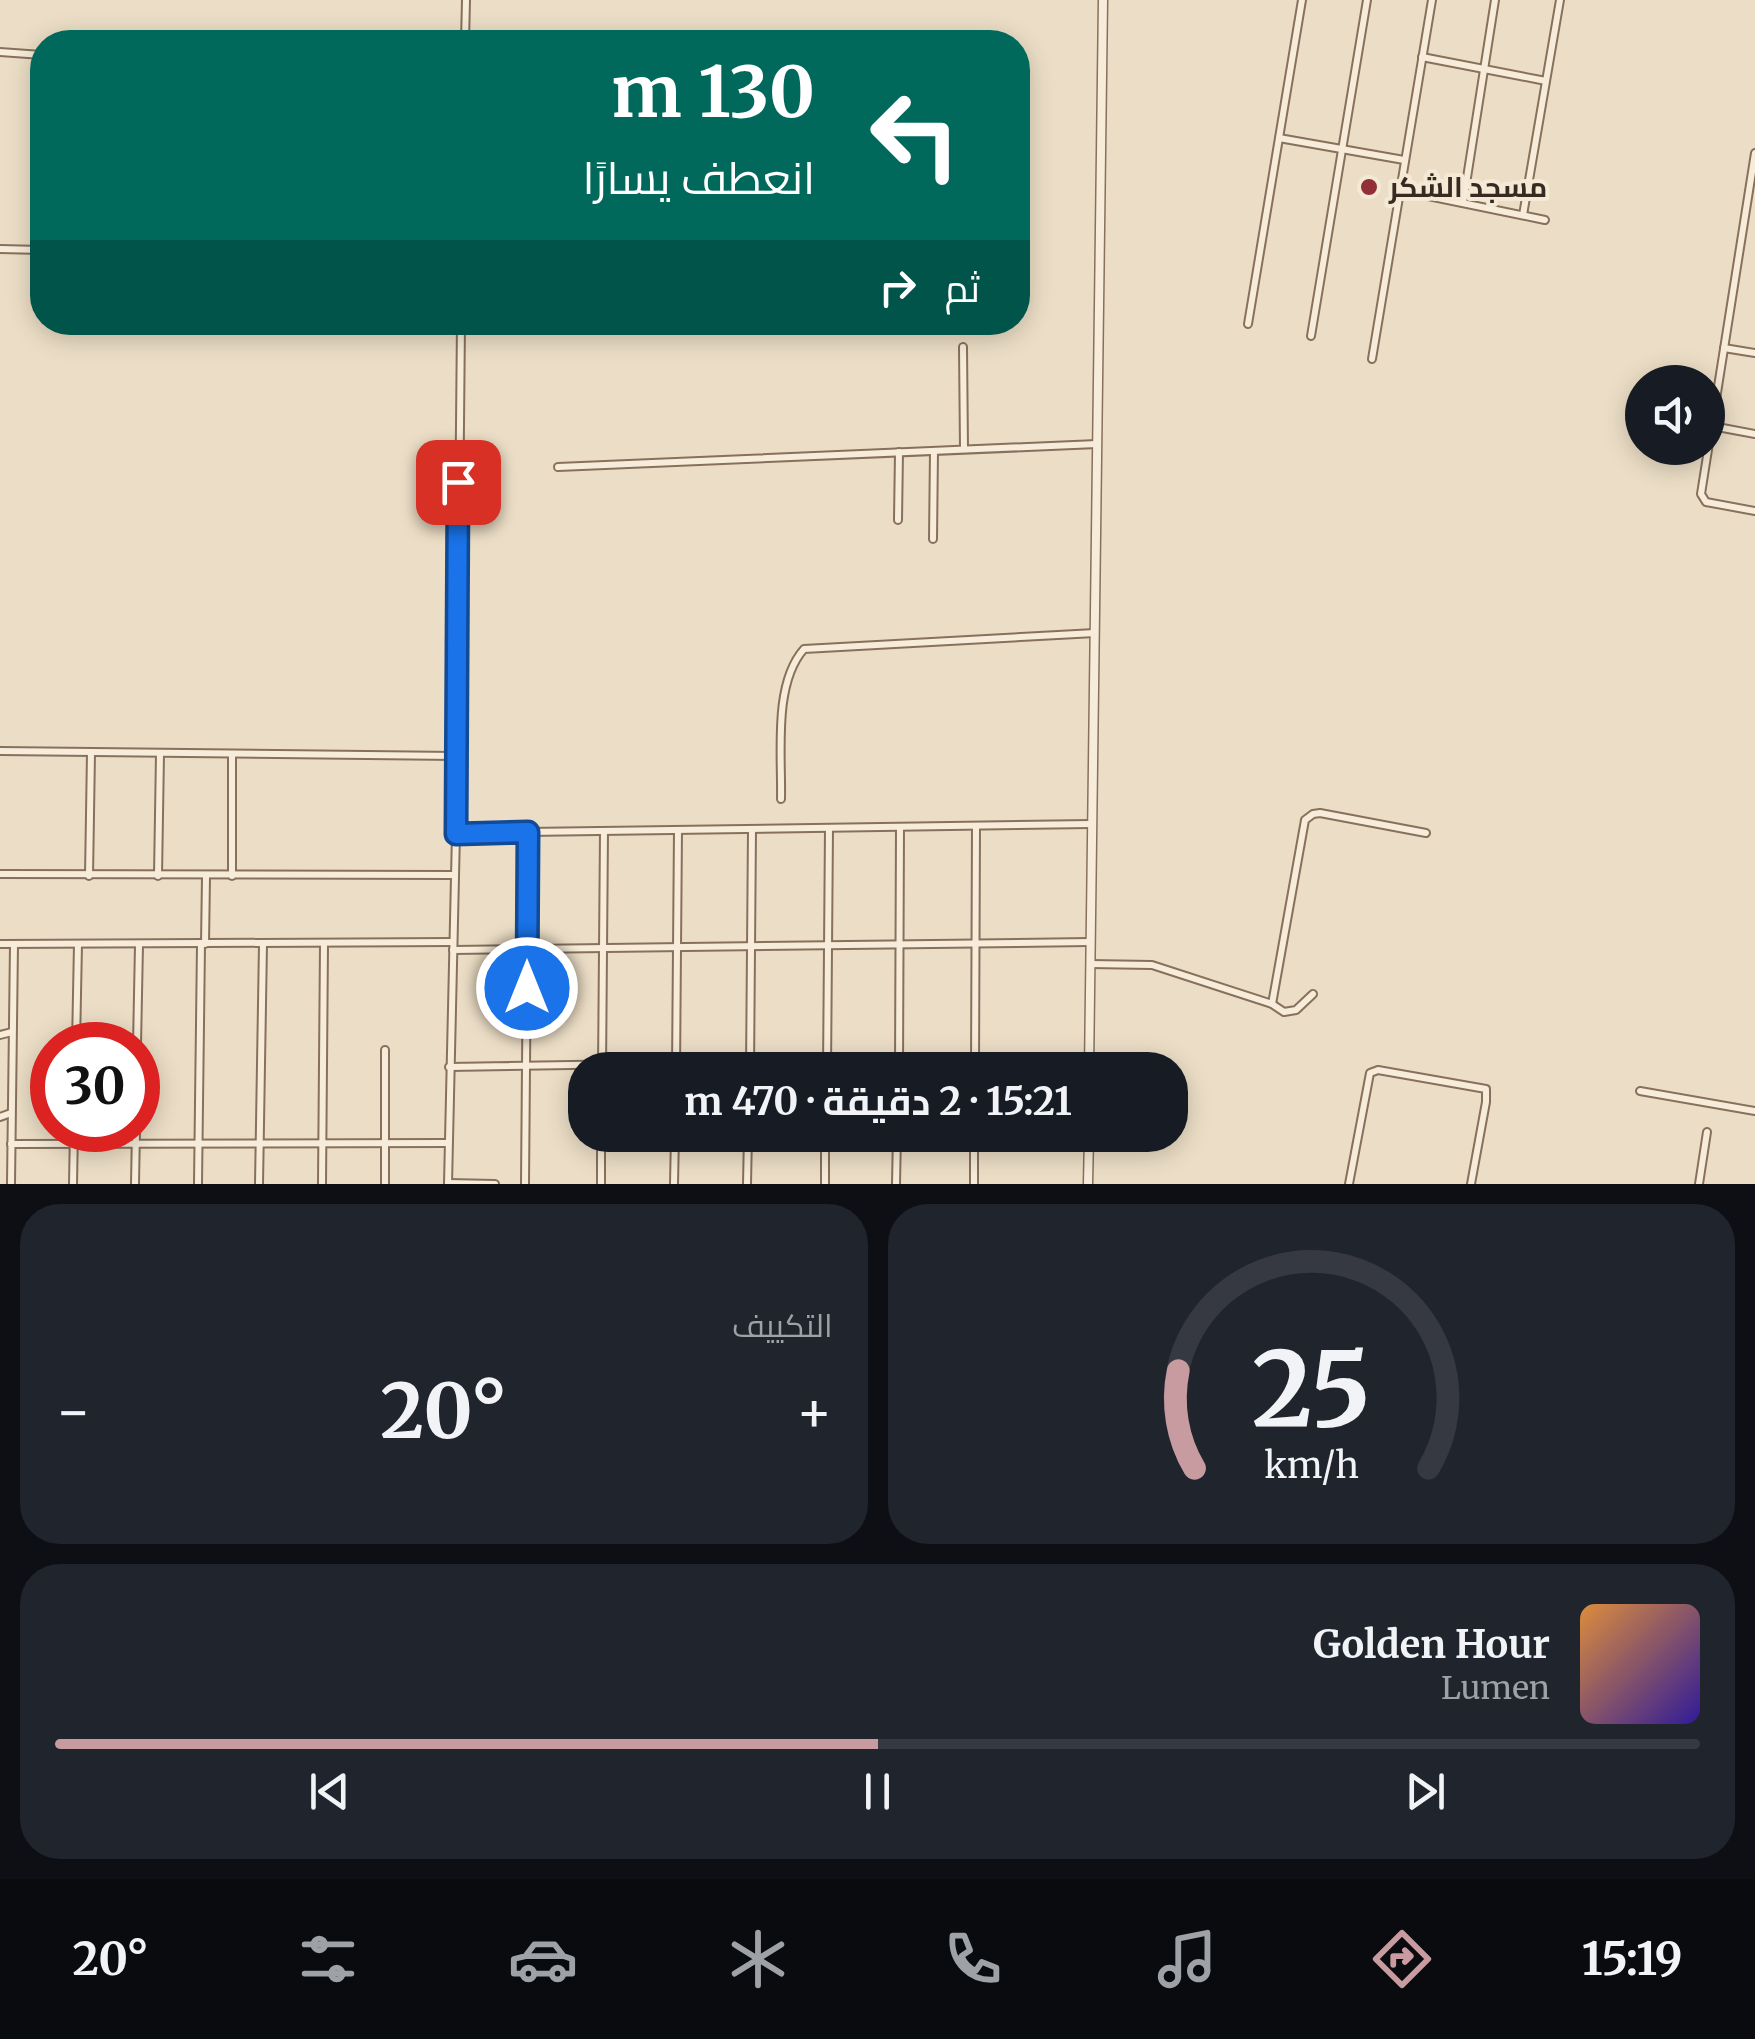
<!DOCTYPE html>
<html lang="ar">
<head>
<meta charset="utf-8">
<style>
	body { margin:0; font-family:Merriweather,Cairo,serif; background:#20242c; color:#f1f3f6; direction:rtl; height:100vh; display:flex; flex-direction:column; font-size:38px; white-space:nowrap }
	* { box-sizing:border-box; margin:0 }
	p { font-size:32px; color:#9ea1a6 }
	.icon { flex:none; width:55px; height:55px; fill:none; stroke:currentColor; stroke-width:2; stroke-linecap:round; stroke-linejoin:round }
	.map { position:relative; height:1184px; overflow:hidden; direction:ltr }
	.side { display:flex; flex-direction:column; gap:20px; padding:20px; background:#0d0f14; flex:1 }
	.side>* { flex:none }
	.top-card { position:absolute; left:30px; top:30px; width:1000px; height:305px; border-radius:40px; box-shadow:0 5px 25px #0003; direction:rtl; background:#00695c; color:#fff; overflow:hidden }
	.fabs { position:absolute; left:1625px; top:365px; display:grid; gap:20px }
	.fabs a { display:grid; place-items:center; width:100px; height:100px; border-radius:50%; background:#171b24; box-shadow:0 5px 25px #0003; font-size:50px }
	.speed { position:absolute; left:30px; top:1022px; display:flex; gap:20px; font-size:50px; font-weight:700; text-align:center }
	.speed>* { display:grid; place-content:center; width:130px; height:130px; border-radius:50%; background:#171b24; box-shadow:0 5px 25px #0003; line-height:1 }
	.speed .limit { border:15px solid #d22; background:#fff; color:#111 }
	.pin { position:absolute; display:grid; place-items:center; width:85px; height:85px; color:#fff; margin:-42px; border-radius:20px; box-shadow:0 5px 15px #0006 }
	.me { position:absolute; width:110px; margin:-55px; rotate:0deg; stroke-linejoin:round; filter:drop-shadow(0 0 8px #0008) }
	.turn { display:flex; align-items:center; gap:35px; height:210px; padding:0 50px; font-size:45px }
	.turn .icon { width:130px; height:130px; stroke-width:2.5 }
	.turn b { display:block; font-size:70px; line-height:85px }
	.then { display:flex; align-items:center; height:95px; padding:0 50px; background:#0003; gap:20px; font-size:38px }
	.big { font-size:75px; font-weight:700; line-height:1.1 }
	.side .card { flex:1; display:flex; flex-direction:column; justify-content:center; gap:15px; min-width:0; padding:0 35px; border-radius:40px; background:#20242c }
	.side .dial { align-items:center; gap:0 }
	.dial svg { height:260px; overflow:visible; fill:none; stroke:#363941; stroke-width:7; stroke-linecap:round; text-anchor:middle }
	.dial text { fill:#f1f3f6; stroke:none }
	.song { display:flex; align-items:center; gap:30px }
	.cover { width:120px; height:120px; border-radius:15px; background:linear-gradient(135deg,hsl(30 70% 55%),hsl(250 70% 35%)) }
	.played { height:10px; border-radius:5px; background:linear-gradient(90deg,#c79ba0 50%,#363941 50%) }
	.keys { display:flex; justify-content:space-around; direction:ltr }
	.heat { display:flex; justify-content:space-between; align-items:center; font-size:55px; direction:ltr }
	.side .tiles { flex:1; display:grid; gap:20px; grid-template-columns:1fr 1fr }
	.card:last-child { grid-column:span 2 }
	.trip { position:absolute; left:568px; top:1052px; width:620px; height:100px; border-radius:40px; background:#171b24; box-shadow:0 5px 25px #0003; font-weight:700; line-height:100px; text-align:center; direction:rtl }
	.menu { display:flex; height:160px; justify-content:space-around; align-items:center; background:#090b0e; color:#9ea1a6 }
	.menu .icon { width:70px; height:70px }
	.menu .selected { color:#c79ba0 }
	.menu b { font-size:45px; color:#f1f3f6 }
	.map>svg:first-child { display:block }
</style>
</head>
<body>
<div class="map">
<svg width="1755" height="1184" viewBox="0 0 1755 1184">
	<rect width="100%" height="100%" fill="#ecdec6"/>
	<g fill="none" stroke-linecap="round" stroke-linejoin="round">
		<defs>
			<g id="minor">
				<path d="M465 42 466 0"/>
				<path d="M0 52 42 55"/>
				<path d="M1422 57 1546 81"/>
				<path d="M1279 138 1404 160"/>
				<path d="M1755 153 1701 494 1706 502 1755 511"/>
				<path d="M1399 190 1545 220"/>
				<path d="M1463 203 1495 0"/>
				<path d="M1523 215 1560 0"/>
				<path d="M0 249 42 250"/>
				<path d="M1248 324 1302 0"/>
				<path d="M1311 336 1367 0"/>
				<path d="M963 347 964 449"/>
				<path d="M1724 348 1755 353"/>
				<path d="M1372 359 1432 0"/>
				<path d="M1712 426 1755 434"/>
				<path d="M558 467 1097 444"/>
				<path d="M898 520 899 452"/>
				<path d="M933 539 934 451"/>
				<path d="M0 751 456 756"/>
				<path d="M781 799C782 754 773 684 804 649L1095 633"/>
				<path d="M456 833 1091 824"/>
				<path d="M0 874 455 875"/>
				<path d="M89 876 91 753"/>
				<path d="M158 876 160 754"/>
				<path d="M232 876V754"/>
				<path d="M0 944 453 942"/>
				<path d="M205 944 206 877"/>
				<path d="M453 950 1090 942"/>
				<path d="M1090 964 1152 965 1272 1004 1284 1012 1296 1010 1313 994"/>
				<path d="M1272 1004 1305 820 1313 814 1320 813 1426 833"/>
				<path d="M0 1035 12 1032"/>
				<path d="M76 1045 78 944"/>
				<path d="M137 1045 139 945"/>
				<path d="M449 1067 1089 1057"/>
				<path d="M602 1070 604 831"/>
				<path d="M676 1070 678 830"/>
				<path d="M750 1070 752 829"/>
				<path d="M827 1070 829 828"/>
				<path d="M899 1070 900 827"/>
				<path d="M975 1070 976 826"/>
				<path d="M1640 1091 1755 1111"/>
				<path d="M0 1117 11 1113"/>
				<path d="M11 1144 448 1143"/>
				<path d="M448 1183 495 1184"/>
				<path d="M11 1184 14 944"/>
				<path d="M73 1184 74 1130"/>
				<path d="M135 1184 136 1130"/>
				<path d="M198 1184 201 944"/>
				<path d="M259 1184 263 944"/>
				<path d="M322 1184 324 944"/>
				<path d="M385 1184V1050"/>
				<path d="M448 1184 456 833 461 322"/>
				<path d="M525 1184 528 833"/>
				<path d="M601 1184V1135"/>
				<path d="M674 1184 675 1135"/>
				<path d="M747 1184 748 1135"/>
				<path d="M825 1184V1135"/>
				<path d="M896 1184 897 1135"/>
				<path d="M974 1184V1135"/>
				<path d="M1349 1184 1370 1073 1378 1070 1486 1089V1102L1471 1184"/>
				<path d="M1699 1184 1707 1132"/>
			</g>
			<g id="tertiary">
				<path d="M1089 1070 1103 0"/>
				<path d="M1088 1184 1089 1135"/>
			</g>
		</defs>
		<use href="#minor" stroke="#87705c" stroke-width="10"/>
		<use href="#tertiary" stroke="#87705c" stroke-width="11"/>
		<use href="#minor" stroke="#f7ecd9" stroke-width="6"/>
		<use href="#tertiary" stroke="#f7ecd9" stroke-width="8"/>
	</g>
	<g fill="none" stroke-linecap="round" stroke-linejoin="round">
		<defs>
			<path id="route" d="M458 482 456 834 528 832 527 988"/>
		</defs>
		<use href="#route" stroke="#114b97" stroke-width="25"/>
		<use href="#route" stroke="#1a73e8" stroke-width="18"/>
	</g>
	<circle fill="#932f36" stroke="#f4e9d5" stroke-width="4" cx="1369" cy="187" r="10"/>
	<g text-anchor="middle" stroke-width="8" stroke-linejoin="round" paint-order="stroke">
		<g font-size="28" font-weight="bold" fill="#382a20" stroke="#f4e9d5" text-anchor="start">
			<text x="1389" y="197">مسجد الشكر</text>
		</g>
	</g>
</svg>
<div class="fabs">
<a><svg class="icon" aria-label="sound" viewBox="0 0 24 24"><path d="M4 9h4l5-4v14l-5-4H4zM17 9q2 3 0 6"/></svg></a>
</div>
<div class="speed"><div class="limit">30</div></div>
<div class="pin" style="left:458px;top:482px;background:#d93025"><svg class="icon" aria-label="arrive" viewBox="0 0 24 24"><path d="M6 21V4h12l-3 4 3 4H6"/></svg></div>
<svg class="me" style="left:527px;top:988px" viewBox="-20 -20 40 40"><circle r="17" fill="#1a73e8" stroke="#fff" stroke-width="3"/><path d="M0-11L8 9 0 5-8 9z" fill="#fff"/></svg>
<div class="trip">15:21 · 2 دقيقة · 470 m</div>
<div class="top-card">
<div class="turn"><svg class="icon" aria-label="left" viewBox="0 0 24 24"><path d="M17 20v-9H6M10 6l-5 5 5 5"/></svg><div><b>130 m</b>انعطف يسارًا</div></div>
<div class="then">ثم<svg class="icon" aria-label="right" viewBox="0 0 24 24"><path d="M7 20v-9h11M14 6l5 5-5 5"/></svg></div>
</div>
</div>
<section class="side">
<div class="tiles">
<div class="card dial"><svg viewBox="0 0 100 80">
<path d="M14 69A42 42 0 1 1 86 69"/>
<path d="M14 69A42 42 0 0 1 9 39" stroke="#c79ba0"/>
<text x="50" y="56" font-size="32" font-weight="700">25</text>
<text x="50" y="72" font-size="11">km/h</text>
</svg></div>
<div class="card"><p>التكييف</p>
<div class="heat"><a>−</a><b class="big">20°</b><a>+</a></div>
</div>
<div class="card">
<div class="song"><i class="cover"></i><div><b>Golden Hour</b><p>Lumen</p></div></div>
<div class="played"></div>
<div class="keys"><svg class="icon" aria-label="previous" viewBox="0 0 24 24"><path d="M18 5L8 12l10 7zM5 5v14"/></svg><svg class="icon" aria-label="pause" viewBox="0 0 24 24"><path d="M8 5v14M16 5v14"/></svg><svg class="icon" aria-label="next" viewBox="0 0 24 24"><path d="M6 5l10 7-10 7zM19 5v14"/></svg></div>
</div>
</div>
</section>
<nav class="menu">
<b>15:19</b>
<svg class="icon selected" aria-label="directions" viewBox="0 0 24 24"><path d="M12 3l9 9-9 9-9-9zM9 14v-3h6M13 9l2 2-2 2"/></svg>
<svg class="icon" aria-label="music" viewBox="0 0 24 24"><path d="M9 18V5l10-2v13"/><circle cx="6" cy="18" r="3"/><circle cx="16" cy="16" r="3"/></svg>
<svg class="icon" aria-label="phone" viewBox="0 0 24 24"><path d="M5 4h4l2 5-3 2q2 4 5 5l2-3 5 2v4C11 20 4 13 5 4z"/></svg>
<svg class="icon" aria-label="climate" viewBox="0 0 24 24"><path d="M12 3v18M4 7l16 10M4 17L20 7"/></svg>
<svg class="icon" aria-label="car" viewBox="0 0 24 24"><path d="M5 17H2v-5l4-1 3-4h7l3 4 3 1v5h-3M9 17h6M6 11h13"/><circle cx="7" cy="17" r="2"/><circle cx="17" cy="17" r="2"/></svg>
<svg class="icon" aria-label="filters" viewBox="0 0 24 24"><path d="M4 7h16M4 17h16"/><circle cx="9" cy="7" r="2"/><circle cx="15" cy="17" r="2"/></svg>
<b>20°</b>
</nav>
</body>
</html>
